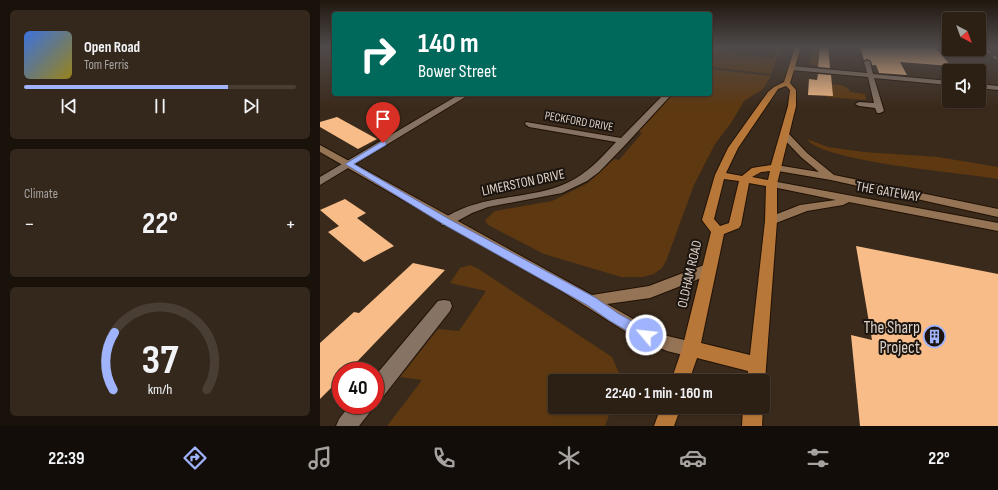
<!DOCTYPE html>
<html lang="en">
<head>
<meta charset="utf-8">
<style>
	body { margin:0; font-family:"Sofia Sans Condensed",sans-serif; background:#34281d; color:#f1f3f6; height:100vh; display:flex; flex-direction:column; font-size:15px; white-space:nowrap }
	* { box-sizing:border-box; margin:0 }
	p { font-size:13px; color:#a6a3a0 }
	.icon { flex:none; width:22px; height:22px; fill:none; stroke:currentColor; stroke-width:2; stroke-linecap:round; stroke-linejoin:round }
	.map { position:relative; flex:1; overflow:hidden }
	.panel { display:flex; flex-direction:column; gap:10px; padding:10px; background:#18120b; width:320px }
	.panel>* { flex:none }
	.hud { position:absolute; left:12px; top:12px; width:380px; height:84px; border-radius:4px; box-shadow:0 1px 3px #0004,0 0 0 1px #483e34; background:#00695c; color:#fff; overflow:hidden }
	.needle { width:26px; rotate:139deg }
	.controls { position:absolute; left:622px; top:12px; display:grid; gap:8px }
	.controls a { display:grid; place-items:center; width:44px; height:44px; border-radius:4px; background:#2c2014; box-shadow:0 1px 3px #0004,0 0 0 1px #483e34; font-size:20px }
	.speed { position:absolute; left:12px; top:362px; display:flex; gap:8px; font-size:20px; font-weight:700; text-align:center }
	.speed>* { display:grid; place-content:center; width:52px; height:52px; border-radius:50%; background:#2c2014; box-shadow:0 1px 3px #0004,0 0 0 1px #483e34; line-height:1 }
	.speed .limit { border:6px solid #d22; background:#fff; color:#111 }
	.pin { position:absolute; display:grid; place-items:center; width:34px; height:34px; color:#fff; margin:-41px -17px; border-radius:50% 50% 50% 0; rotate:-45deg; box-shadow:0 0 4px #0007 }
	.pin .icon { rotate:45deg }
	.me { position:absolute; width:44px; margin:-22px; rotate:298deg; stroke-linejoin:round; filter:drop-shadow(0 0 3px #0008) }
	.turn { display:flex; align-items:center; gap:14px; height:84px; padding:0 20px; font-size:18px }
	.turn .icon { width:52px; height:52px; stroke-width:2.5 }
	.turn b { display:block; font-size:28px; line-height:34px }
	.big { font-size:30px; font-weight:700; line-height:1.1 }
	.panel .tile { flex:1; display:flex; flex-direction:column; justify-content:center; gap:6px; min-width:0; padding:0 14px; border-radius:6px; background:#34281d }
	.panel .dial { align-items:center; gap:0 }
	.dial svg { height:104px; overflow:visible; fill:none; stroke:#483e34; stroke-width:7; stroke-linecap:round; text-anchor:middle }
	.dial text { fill:#f1f3f6; stroke:none }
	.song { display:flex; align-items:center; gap:12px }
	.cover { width:48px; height:48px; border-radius:6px; background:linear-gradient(135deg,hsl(220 70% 55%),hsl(50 70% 35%)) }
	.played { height:4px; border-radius:2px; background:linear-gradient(90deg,#a0b3fd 75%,#483e34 75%) }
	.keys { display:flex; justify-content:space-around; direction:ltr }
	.heat { display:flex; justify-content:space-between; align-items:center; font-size:22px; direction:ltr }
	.trip { position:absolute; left:228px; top:374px; width:222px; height:40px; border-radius:4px; background:#2c2014; box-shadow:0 1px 3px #0004,0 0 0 1px #483e34; font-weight:700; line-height:40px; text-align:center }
	.tab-bar { display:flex; height:64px; justify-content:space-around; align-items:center; background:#120d08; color:#a6a3a0 }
	.tab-bar .icon { width:28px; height:28px }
	.tab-bar .on { color:#a0b3fd }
	.tab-bar b { font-size:18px; color:#f1f3f6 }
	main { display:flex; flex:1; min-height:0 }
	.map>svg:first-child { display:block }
</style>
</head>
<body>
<main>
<section class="panel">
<div class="tile">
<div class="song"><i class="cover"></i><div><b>Open Road</b><p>Tom Ferris</p></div></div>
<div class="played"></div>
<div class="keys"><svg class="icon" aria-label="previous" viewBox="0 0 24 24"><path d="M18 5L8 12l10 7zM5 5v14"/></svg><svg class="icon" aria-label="pause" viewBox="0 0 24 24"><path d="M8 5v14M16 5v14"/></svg><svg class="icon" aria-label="next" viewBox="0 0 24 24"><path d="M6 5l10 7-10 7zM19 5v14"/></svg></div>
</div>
<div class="tile"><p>Climate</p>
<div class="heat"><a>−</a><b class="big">22°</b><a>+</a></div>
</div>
<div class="tile dial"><svg viewBox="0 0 100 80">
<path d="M14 69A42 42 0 1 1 86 69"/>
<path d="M14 69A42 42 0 0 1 15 25" stroke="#a0b3fd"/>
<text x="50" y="56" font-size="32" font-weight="700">37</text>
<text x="50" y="72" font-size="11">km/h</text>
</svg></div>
</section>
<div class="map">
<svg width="678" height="426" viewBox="0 0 678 426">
	<rect width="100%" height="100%" fill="#3a2a1b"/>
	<g fill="#5d3811">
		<path d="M390 47 405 48 403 53 454 58 458 47H461L451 74 390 67Z"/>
		<path d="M492 47H502L499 67 490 64Z"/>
		<path d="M390 69 451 76 443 89 424 101 411 123 395 144 374 185 346 261 342 268 334 274 323 277H301L224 254 168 225 165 220 175 211 232 201 268 183 294 159 299 160 322 133 318 132 353 94H390Z"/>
		<path d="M512 84 521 85 528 88 530 92 545 94 546 100 506 97Z"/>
		<path d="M487 139 508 147 544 152 618 157 678 167V179C646 173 501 162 487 139Z"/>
		<path d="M150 265 157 268 292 357 299 373V381H235V407H292L285 426H67L102 380 80 377 118 329 139 331 166 291 130 283 140 268Z"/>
	</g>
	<g fill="#f7bc87">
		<path d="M500 47H508L510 68 498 67Z"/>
		<path d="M540 47H615L631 66 580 62 587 75 559 73 556 65H552L551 61 548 59 544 60Z"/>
		<path d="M498 74 511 75 513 96 488 95 489 79 497 80Z"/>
		<path d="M17 117 57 139 38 149 0 127V122Z"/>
		<path d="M25 199 46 213 37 218 74 246 44 262 8 232 19 226 0 210Z"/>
		<path d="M536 246 678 274V426H540L531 335 552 340Z"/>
		<path d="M93 263 125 270 28 371H21V378L0 399V343L34 312 39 313Z"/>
	</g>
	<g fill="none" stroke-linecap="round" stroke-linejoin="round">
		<defs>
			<g id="street">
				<path d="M547 60 550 62 553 74 629 81V85L554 78 564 111 560 113H557L555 108 539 106 535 104 539 102 554 103 548 77 472 70 469 68 472 66 547 73 544 62Z"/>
				<path d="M659 84 678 86V90L659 88Z"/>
				<path d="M140 94H174L170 96H147L0 185V177Z"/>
				<path d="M344 94H352L307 143 279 172 267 181 242 193 168 207 152 213 130 225H122L120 222C123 217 130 215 135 212 172 194 212 199 247 183 267 174 281 158 296 142L209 127 205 124 206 122 301 138Z"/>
				<path d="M124 300 130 301 132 306 130 311 62 398 55 401V376L118 301Z"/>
				<path d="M30 405H53L50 412 39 426H16L19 419Z"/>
			</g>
			<g id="secondary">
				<path d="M465 132 468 133 487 153 514 175 678 209V217L511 180 452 170 451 168 452 166 456 165 499 172 481 157 462 137 461 135Z"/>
				<path d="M0 145 272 295 329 286 384 265 389 264 394 265 396 269 394 273 330 298 287 304 339 334 377 343 380 349 377 355 371 357 347 351 316 338 240 290 0 152Z"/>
				<path d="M452 181 678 223V231L529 202 523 205 487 211 451 225 447 224 445 221 447 218 480 205 516 200 448 186 447 184 448 182Z"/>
			</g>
			<g id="highway">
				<path d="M475 47H481L470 83 476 90V106L457 184V221L445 381 443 387V381H427L428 371 377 358 369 381H351L362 349 391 232 382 220 395 175 408 148 448 92 454 87 464 82ZM466 86 470 90 468 106 451 165 432 168 422 176 406 173 418 148 454 95 458 89ZM450 171 448 180 432 177 441 172ZM404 179 419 181 409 223 400 226 394 219ZM429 183 446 186 445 221 430 355 381 343 404 234 419 228 421 225Z"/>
				<path d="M341 407H361L354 426H334Z"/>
				<path d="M423 407H443L442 426H422Z"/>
			</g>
		</defs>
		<use href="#street" stroke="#211205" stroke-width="2"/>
		<use href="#secondary" stroke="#211205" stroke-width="2"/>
		<use href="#highway" stroke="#211205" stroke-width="2"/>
		<use href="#street" fill="#867363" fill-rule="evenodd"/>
		<use href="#secondary" fill="#957456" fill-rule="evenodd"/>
		<use href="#highway" fill="#b77739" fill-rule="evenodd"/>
		<defs>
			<path id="rail" d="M663 47 678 60"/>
		</defs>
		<use href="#rail" stroke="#9e9185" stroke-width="2"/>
		<use href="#rail" stroke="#1c140e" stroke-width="1.5" stroke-dasharray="4.5" stroke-linecap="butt"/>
	</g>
	<linearGradient id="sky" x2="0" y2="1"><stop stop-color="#20170f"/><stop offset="0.44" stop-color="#4f4a4a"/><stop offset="1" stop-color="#4f4a4a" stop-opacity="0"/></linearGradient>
	<rect width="678" height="107" fill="url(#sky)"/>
	<path fill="#a0b3fd" stroke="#6874a4" d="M63 141 66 142V145L34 164 129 219 276 298 299 314 330 331 332 335 330 339 326 341 321 339 290 321 267 305 123 224 25 164Z"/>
	<defs>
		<symbol id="building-ring" viewBox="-11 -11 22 22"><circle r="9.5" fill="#1c140e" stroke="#a0b3fd" stroke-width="1.5"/><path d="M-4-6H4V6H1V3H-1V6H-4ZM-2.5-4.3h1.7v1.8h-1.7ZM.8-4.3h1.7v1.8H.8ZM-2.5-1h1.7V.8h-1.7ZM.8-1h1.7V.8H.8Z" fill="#a0b3fd"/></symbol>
	</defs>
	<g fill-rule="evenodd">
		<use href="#building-ring" x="602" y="324" width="25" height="25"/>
	</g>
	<g text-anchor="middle" stroke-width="4" stroke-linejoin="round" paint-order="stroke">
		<g font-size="12" fill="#ddd2c9" stroke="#1c140e">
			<text transform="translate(259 121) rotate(10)" y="4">PECKFORD DRIVE</text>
		</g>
		<g font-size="14" fill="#ddd2c9" stroke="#1c140e">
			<text transform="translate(203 182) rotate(-12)" y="5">LIMERSTON DRIVE</text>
			<text transform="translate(568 191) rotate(10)" y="5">THE GATEWAY</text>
			<text transform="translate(369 274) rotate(-77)" y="5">OLDHAM ROAD</text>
		</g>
		<g font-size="17" fill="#ddd2c9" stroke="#1c140e" text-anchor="end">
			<text x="600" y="333">The Sharp<tspan x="600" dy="20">Project</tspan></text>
		</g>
	</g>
</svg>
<div class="controls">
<a><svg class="needle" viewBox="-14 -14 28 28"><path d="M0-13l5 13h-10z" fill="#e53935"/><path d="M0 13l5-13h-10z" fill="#a6a3a0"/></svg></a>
<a><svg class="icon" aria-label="sound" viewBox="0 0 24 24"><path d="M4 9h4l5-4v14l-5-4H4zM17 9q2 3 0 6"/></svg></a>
</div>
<div class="speed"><div class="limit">40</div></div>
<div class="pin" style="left:63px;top:143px;background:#d93025"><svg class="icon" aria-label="arrive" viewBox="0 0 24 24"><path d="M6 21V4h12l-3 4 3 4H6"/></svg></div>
<svg class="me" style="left:326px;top:335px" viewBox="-20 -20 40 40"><circle r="17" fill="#a0b3fd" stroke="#fff" stroke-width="3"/><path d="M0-11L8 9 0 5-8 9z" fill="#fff"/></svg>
<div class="trip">22:40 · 1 min · 160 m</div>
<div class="hud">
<div class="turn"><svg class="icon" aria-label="right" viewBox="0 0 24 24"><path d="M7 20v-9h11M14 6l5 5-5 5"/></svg><div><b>140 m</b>Bower Street</div></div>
</div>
</div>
</main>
<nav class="tab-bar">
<b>22:39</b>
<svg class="icon on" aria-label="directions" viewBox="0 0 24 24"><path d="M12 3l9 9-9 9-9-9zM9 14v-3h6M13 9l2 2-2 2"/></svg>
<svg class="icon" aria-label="music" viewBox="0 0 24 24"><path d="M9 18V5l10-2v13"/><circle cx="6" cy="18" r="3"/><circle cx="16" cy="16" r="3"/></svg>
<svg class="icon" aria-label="phone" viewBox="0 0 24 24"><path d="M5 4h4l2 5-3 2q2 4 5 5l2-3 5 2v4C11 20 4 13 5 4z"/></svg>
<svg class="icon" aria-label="climate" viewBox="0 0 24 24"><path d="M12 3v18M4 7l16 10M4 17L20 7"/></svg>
<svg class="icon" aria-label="car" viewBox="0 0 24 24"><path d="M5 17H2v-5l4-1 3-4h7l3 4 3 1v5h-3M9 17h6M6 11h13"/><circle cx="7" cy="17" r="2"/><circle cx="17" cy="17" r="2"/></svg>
<svg class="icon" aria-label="filters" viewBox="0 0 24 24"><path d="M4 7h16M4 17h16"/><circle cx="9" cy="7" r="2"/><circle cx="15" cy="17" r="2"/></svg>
<b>22°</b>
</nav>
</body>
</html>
